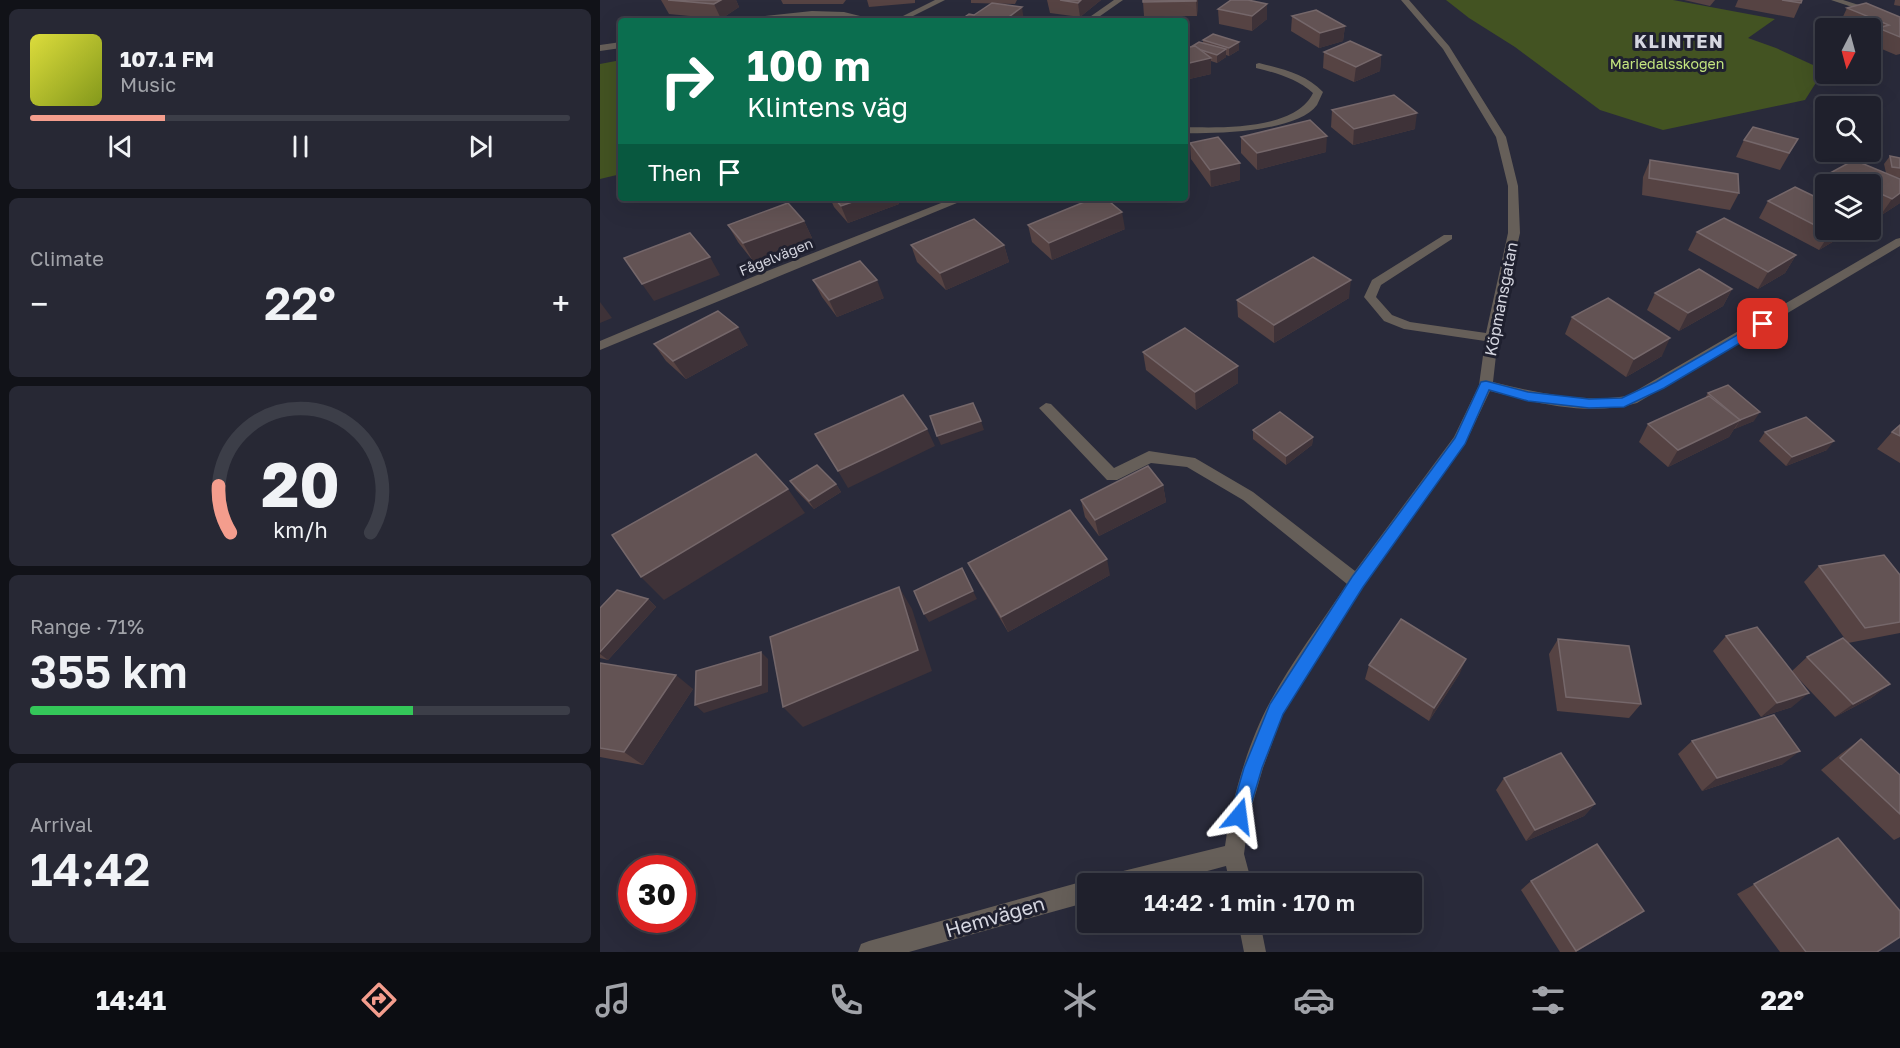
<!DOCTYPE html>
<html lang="en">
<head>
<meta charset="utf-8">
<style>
	body { margin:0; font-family:"Golos Text",sans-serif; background:#272834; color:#f1f3f6; height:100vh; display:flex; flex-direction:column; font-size:22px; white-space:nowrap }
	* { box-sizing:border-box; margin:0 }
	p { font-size:20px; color:#a1a3a9 }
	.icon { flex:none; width:33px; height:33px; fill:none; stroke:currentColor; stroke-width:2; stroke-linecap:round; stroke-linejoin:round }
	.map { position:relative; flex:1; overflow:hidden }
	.drawer { display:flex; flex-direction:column; gap:9px; padding:9px; background:#111218; width:600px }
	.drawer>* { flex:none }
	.banner { position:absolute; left:18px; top:18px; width:570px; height:183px; border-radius:6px; box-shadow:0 6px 24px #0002,0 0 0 2px #3c3e48; background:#0b6e4f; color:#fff; overflow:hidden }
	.needle { width:39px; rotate:186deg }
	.controls { position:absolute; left:1215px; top:18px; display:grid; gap:12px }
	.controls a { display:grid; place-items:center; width:66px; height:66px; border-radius:6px; background:#1f202c; box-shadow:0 6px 24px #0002,0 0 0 2px #3c3e48; font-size:30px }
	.speed { position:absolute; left:18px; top:855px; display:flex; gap:12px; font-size:30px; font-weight:700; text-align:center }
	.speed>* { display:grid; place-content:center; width:78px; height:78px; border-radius:50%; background:#1f202c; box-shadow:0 6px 24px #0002,0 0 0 2px #3c3e48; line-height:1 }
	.speed .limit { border:9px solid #d22; background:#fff; color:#111 }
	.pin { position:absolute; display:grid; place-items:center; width:51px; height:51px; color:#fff; margin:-26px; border-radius:12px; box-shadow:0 3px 9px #0006 }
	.me { position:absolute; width:66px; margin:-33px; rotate:16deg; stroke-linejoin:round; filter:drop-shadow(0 0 4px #0008) }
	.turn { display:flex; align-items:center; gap:21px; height:126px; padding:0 30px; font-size:27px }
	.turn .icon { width:78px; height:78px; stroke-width:2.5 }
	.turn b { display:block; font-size:42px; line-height:51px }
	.then { display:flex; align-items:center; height:57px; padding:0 30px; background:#0003; gap:12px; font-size:22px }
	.big { font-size:45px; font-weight:600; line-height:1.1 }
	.drawer .widget { flex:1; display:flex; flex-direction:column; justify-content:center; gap:9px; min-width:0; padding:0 21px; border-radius:9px; background:#272834 }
	.drawer .dial { align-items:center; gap:0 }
	.dial svg { height:156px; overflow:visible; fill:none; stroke:#3c3e48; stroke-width:7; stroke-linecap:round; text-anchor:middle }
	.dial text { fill:#f1f3f6; stroke:none }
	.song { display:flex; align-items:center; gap:18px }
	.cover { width:72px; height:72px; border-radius:9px; background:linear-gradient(135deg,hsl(60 70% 55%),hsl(70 70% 35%)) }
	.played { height:6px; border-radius:3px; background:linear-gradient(90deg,#f49d8d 25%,#3c3e48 25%) }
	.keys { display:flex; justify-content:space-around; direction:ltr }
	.heat { display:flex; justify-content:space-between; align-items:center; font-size:33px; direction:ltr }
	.charge { height:9px; border-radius:4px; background:linear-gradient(90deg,#34c759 71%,#3c3e48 0) }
	.trip { position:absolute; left:477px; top:873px; width:345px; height:60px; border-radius:6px; background:#1f202c; box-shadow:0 6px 24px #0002,0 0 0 2px #3c3e48; font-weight:600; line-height:60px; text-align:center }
	.tabs { display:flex; height:96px; justify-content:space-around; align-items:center; background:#0c0d12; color:#a1a3a9 }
	.tabs .icon { width:42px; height:42px }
	.tabs .current { color:#f49d8d }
	.tabs b { font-size:27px; color:#f1f3f6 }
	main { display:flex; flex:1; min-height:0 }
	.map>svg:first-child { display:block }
</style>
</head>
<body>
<main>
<section class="drawer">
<div class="widget">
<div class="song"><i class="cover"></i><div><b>107.1 FM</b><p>Music</p></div></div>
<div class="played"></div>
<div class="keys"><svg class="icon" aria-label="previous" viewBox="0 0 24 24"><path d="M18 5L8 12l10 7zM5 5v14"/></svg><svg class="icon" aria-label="pause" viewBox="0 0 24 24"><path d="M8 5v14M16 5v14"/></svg><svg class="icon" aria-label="next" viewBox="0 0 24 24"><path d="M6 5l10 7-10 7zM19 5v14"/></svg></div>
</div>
<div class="widget"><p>Climate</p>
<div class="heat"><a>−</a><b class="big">22°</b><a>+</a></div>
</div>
<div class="widget dial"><svg viewBox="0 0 100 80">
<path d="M14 69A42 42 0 1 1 86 69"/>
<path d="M14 69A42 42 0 0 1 8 45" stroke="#f49d8d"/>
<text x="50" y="56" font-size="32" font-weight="700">20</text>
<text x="50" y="72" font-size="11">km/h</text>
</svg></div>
<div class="widget"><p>Range · 71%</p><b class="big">355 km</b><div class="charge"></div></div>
<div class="widget"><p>Arrival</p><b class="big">14:42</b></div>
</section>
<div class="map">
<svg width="1300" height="952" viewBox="0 0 1300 952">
	<rect width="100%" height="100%" fill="#292a3a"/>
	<g fill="#435322">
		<path d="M846 0H1073L1175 19 1148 38 1176 48 1224 70 1205 100 1063 130 1000 110 915 47 869 18Z"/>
		<path d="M21 60V174L0 179V64Z"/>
	</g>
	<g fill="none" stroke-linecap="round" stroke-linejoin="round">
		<g fill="#665f59" fill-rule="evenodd">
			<path d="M335 0H345L303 21H293Z"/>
			<path d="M514 0H523L493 21H484Z"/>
			<path d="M801 0H809L849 46 906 137 918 186 920 233 900 320 893 382C937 393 982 403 1027 396L1296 239 1300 238V246L1037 403C989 417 937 403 890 391L865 444 763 587 683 714 663 768 649 816 644 854 652 884H630L626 866 559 884H505L507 876 515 873 625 846C631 802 648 742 670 702 692 661 721 623 747 584L643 500 587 467 551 463 517 480H507L439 408 446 403 451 404 514 468 549 451 595 458 653 492 755 571 854 437 879 385 885 341 804 329 784 321 764 297 772 280 844 235H852V239L781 285 776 297 792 315 810 322 886 333 908 233V186L896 137 843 49Z"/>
			<path d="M1231 0H1243L1300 18V23Z"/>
			<path d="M212 11 244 12 280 21 212 16 145 21 165 16Z"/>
			<path d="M21 42V48L0 51V45Z"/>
			<path d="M659 63C682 69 706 74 723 92 721 96 719 101 717 105 697 132 616 134 585 133V127C621 128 696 130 713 93 697 79 677 73 656 68V64Z"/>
			<path d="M354 198H369L0 350V341L162 273Z"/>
			<path d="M488 880 496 884H488V902L309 952H258L261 944 269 941Z"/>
			<path d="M638 922H660L666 952H644Z"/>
		</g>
	</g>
	<g fill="#564343">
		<path d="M61 0H136L139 7 121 19 69 14Z"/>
		<path d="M181 0H246L243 4H183Z"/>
		<path d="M267 0H315V3L269 7Z"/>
		<path d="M371 0H417L415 4 371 3Z"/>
		<path d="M447 0H501L480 17 450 13Z"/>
		<path d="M598 0 597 16H544L543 2Z"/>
		<path d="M1084 0H1115L1110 6Z"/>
		<path d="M1138 0H1202L1194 18 1135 7Z"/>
		<path d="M1295 0H1300V6L1294 5Z"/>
		<path d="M1247 8 1300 17V54L1296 55 1270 44 1273 37 1270 36V28H1252L1240 23Z"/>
		<path d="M618 9 667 19 652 31 619 24Z"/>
		<path d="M692 16 745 26 743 41 719 48 691 31Z"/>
		<path d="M603 40 639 50 629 56 626 55V57L617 63 611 61V74L585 80V48L603 43Z"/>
		<path d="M724 52 781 55 780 71 754 82 723 68Z"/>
		<path d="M732 110 815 129 753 145 731 127Z"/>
		<path d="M641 137 726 152 657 170 641 153Z"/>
		<path d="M1198 139 1180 170 1136 157 1144 140Z"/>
		<path d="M590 143 640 180 611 187 591 159Z"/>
		<path d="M1290 156 1300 158V178L1295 177 1300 179V203L1280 216 1270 211V184H1226V190L1223 189 1232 172 1286 173 1284 164Z"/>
		<path d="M1050 160 1139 193 1130 210 1042 195 1043 177Z"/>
		<path d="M230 198H296L299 204 248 223 234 207Z"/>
		<path d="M1168 201 1246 234 1219 250 1159 218Z"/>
		<path d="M204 221 212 238 153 261 138 242 128 225Z"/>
		<path d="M428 225 525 229 452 260 432 242Z"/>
		<path d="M1097 232 1196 255 1185 273 1158 289 1088 250Z"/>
		<path d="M311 245H404L409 262 346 290 317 262Z"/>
		<path d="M213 280 284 298 237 317 222 297Z"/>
		<path d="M1132 289 1123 306 1079 331 1047 310 1055 293Z"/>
		<path d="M749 298 674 343 638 317 637 300Z"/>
		<path d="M972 317 1062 356 1026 377 965 334Z"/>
		<path d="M54 344 148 345 86 379 66 361Z"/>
		<path d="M543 352 638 366V383L596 410 546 370Z"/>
		<path d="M1108 393 1154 421 1134 429 1129 437 1068 467 1039 442 1048 424 1105 398Z"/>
		<path d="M1300 425V463L1277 449 1292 432Z"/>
		<path d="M653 430 713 437 712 445 686 465 653 439Z"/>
		<path d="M1165 432 1227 450 1186 466 1159 441Z"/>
		<path d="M190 481 236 484 241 492 214 509 196 490Z"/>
		<path d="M563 485 566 502 499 536 485 517 481 500Z"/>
		<path d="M368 563 510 575 408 632 376 578Z"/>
		<path d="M1219 566 1300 575V633L1248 643 1204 582Z"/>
		<path d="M48 599 56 607 8 660 0 658V608Z"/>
		<path d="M1126 636 1192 671 1207 657 1290 684 1271 698 1235 717 1196 676 1192 707 1161 717 1113 651Z"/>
		<path d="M958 639 1041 704 1029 718 957 711 949 654Z"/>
		<path d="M0 663 93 689 43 765 0 757Z"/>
		<path d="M769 665 860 673 829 721 765 679Z"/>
		<path d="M1261 739 1300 775V837L1294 840 1221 770 1242 753Z"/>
		<path d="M1092 741 1183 764 1102 791 1078 754Z"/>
		<path d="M904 778 995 804 984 816 926 841 896 790Z"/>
		<path d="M1238 838 1277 952H1180L1137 894Z"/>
		<path d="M931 881 1030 920 976 952H960L921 890Z"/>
	</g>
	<g fill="#3e3238">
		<path d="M121 0H136L139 7 121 19 114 4Z"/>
		<path d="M481 0H501L480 17 478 3Z"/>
		<path d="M596 0H598V5L597 16Z"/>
		<path d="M667 4V19L652 31V16Z"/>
		<path d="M422 7 424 21H405V20Z"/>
		<path d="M745 26 743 41 719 48 720 33Z"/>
		<path d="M639 42V50L629 56V48Z"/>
		<path d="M626 49V57L617 63V55Z"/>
		<path d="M781 55 780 71 754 82 756 67Z"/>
		<path d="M611 58V74L585 80V64Z"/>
		<path d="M817 113 815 129 753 145 754 129Z"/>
		<path d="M727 136 726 152 657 170V153Z"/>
		<path d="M640 163V180L611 187 610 170Z"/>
		<path d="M1300 193V203L1280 216 1292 199Z"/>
		<path d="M264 198H296L299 204 248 223 241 206Z"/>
		<path d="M522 212 525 229 452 260 449 243Z"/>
		<path d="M204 221 212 238 153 261 143 243Z"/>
		<path d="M1236 230H1249L1246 234 1219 250 1230 233Z"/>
		<path d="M404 245 409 262 346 290 340 273Z"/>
		<path d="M1196 255 1185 273 1158 289 1168 272Z"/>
		<path d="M110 257 120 275 54 301 42 284Z"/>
		<path d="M277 280 284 298 237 317 229 300Z"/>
		<path d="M751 280 749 298 674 343V325Z"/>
		<path d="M1132 289 1123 306 1079 331 1088 313Z"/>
		<path d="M0 302 12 318 0 323Z"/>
		<path d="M138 327 148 345 86 379 73 361Z"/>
		<path d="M1070 338 1062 356 1026 377 1034 359Z"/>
		<path d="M638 366V383L596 410 595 392Z"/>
		<path d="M1160 412 1154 421 1135 429 1140 420Z"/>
		<path d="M1140 420 1129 437 1068 467 1078 450Z"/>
		<path d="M381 421 384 430 341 445 337 436Z"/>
		<path d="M327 429 335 446 248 488 238 471Z"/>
		<path d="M713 437 712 445 686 465V456Z"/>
		<path d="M1234 441 1227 450 1186 466 1192 457Z"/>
		<path d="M236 484 241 492 214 509 209 501Z"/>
		<path d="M563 485 566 502 499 536 495 520Z"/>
		<path d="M188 489 205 513 64 600 41 577Z"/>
		<path d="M507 559 510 575 408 632 401 617Z"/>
		<path d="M299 587 312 609 332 671 203 727 183 707Z"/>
		<path d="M373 591 377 599 329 622 324 614Z"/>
		<path d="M48 599 56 607 8 660 0 654V652Z"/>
		<path d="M161 652 168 659V692L104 713 95 705Z"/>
		<path d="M866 659 860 673 829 721 834 708Z"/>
		<path d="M76 675 93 689 43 765 24 752Z"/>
		<path d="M1290 684 1271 698 1235 717 1253 704Z"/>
		<path d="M1209 693 1192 707 1161 717 1177 703Z"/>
		<path d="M1200 751 1183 764 1102 791 1117 778Z"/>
		<path d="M995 804 984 816 926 841 935 830Z"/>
		<path d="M1044 911 1030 920 975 952 976 951Z"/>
	</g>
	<g fill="#635354" stroke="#75676a" stroke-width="1.5">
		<path d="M68 0H121L114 4Z"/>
		<path d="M460 0H481L478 3Z"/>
		<path d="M543 0H596V1L543 2Z"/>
		<path d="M631 0H648L667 4 652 16 618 9Z"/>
		<path d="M1182 0H1202L1201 3Z"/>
		<path d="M392 3 422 7 405 20 413 21H359L369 14 374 15Z"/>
		<path d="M1266 3 1300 17V37L1278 28 1289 25 1247 8Z"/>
		<path d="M716 10 745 26 720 33 692 16Z"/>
		<path d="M613 34 639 42 629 48 603 40Z"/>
		<path d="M750 41 781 55 756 67 724 52Z"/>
		<path d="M599 42 626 49 617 55 601 50 595 46 591 47Z"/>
		<path d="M595 46 611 58 585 64V48Z"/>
		<path d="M794 95 817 113 754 129 732 110Z"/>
		<path d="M710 120 727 136 657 153 641 137Z"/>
		<path d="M1153 127 1198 139 1189 153 1144 140Z"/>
		<path d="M618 137 640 163 610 170 590 143Z"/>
		<path d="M1290 156 1300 158V168L1292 167Z"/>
		<path d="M1050 160 1138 174 1139 193 1049 178Z"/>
		<path d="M1254 160 1300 179V193L1292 199 1270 189V184H1260L1232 172Z"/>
		<path d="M1195 187 1226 202V230H1236L1230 233 1168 201Z"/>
		<path d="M234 198H264L241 206Z"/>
		<path d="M494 198H505L522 212 449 243 428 225Z"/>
		<path d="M188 203 204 221 143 243 128 225Z"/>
		<path d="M1124 218 1196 255 1168 272 1097 232Z"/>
		<path d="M374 219 404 245 340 273 311 245Z"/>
		<path d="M90 233 110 257 42 284 24 258Z"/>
		<path d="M713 257 751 280 674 325 637 300Z"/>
		<path d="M260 261 277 280 229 300 213 280Z"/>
		<path d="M1099 269 1132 289 1088 313 1055 293Z"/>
		<path d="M1008 298 1070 338 1034 359 972 317Z"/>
		<path d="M118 311 138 327 73 361 54 344Z"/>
		<path d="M585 328 638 366 595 392 543 352Z"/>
		<path d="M1128 385 1160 412 1140 420 1108 393Z"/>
		<path d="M303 395 327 429 238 471 215 434Z"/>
		<path d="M1109 396 1140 420 1078 450 1048 424Z"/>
		<path d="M373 403 381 421 337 436 330 416Z"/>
		<path d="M680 412 713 437 686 456 653 430Z"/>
		<path d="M1206 417 1234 441 1192 457 1165 432Z"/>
		<path d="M1300 425V436L1292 432Z"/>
		<path d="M156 454 188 489 41 577 12 535Z"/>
		<path d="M217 465 236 484 209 501 190 481Z"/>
		<path d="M548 466 563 485 495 520 481 500Z"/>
		<path d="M470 510 507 559 401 617 368 563Z"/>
		<path d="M1284 555 1300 575V622L1265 628 1219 566Z"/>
		<path d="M362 568 373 591 324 614 314 591Z"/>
		<path d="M299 587 318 650 183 707 170 637Z"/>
		<path d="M17 590 48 599 0 652V608Z"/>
		<path d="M801 619 866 659 834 708 769 665Z"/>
		<path d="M1157 627 1209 693 1177 703 1126 636Z"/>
		<path d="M1243 638 1290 684 1253 704 1207 657Z"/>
		<path d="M958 639 1029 646 1041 704 966 697Z"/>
		<path d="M161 652V685L95 705 96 671Z"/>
		<path d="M0 663 76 675 24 752 0 748Z"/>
		<path d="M1174 715 1200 751 1117 778 1092 741Z"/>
		<path d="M1261 739 1300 775V814L1240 758Z"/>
		<path d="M961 753 995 804 935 830 904 778Z"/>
		<path d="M1238 838 1300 911V937L1277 952H1206L1154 884Z"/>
		<path d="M997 844 1044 911 976 951 931 881Z"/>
	</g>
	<path fill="#1a73e8" stroke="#114b97" stroke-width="1.5" d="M1163 320 1167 322V327L1064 388 1024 407 989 408 928 401 889 390 865 444 763 587 683 714 662 768 646 822 639 825 632 822 630 816 644 768 670 704 752 577 855 438 881 382 886 381 928 392 989 399 1022 398 1056 382Z"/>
	<g text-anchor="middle" stroke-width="6" stroke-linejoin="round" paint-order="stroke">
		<g font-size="14" fill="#c4e67f" stroke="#1f202f">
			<text x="1067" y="69">Mariedalsskogen</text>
		</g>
		<g font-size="14" fill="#d5d6e0" stroke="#1f202f">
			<text transform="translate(176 257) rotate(-22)" y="5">Fågelvägen</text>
		</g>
		<g font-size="16" fill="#d5d6e0" stroke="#1f202f">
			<text transform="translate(901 299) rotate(-79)" y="6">Köpmansgatan</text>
		</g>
		<g font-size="18" font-weight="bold" letter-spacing="1.5" fill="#d5d6e0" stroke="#1f202f">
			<text x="1079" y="48">KLINTEN</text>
		</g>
		<g font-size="20" fill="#d5d6e0" stroke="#1f202f">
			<text transform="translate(395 917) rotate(-16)" y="7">Hemvägen</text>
		</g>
	</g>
</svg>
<div class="controls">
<a><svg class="needle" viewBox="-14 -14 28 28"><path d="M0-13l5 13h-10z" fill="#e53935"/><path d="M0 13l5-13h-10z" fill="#a1a3a9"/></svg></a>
<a><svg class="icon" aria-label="search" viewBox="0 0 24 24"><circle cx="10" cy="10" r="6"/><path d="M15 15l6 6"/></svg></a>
<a><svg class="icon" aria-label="layers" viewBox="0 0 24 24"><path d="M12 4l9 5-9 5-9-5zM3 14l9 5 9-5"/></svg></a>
</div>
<div class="speed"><div class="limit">30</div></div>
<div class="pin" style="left:1163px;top:324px;background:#d93025"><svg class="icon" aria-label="arrive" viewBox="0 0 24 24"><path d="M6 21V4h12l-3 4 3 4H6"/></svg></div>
<svg class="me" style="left:639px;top:816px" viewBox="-20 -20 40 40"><path d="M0-17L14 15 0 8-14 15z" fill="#1a73e8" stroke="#fff" stroke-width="4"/></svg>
<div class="trip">14:42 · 1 min · 170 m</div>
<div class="banner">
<div class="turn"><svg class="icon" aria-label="right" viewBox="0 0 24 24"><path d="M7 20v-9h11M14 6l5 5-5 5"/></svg><div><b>100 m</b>Klintens väg</div></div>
<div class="then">Then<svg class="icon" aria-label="arrive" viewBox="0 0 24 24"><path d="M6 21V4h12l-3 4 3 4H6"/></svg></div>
</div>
</div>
</main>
<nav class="tabs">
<b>14:41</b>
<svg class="icon current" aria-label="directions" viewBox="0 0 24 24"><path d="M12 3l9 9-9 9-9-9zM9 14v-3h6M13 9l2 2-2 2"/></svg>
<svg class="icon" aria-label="music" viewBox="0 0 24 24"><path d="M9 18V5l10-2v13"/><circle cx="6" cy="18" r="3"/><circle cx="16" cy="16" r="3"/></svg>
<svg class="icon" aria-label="phone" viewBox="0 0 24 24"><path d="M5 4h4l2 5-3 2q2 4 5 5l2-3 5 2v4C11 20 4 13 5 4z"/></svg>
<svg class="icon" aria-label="climate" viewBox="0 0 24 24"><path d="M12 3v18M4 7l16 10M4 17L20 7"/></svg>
<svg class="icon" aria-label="car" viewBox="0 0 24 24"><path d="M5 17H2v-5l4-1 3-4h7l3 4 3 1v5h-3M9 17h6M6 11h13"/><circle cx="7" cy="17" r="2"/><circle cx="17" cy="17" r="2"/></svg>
<svg class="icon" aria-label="filters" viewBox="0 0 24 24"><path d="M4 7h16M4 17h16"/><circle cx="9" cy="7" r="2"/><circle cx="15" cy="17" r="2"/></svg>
<b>22°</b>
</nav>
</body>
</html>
